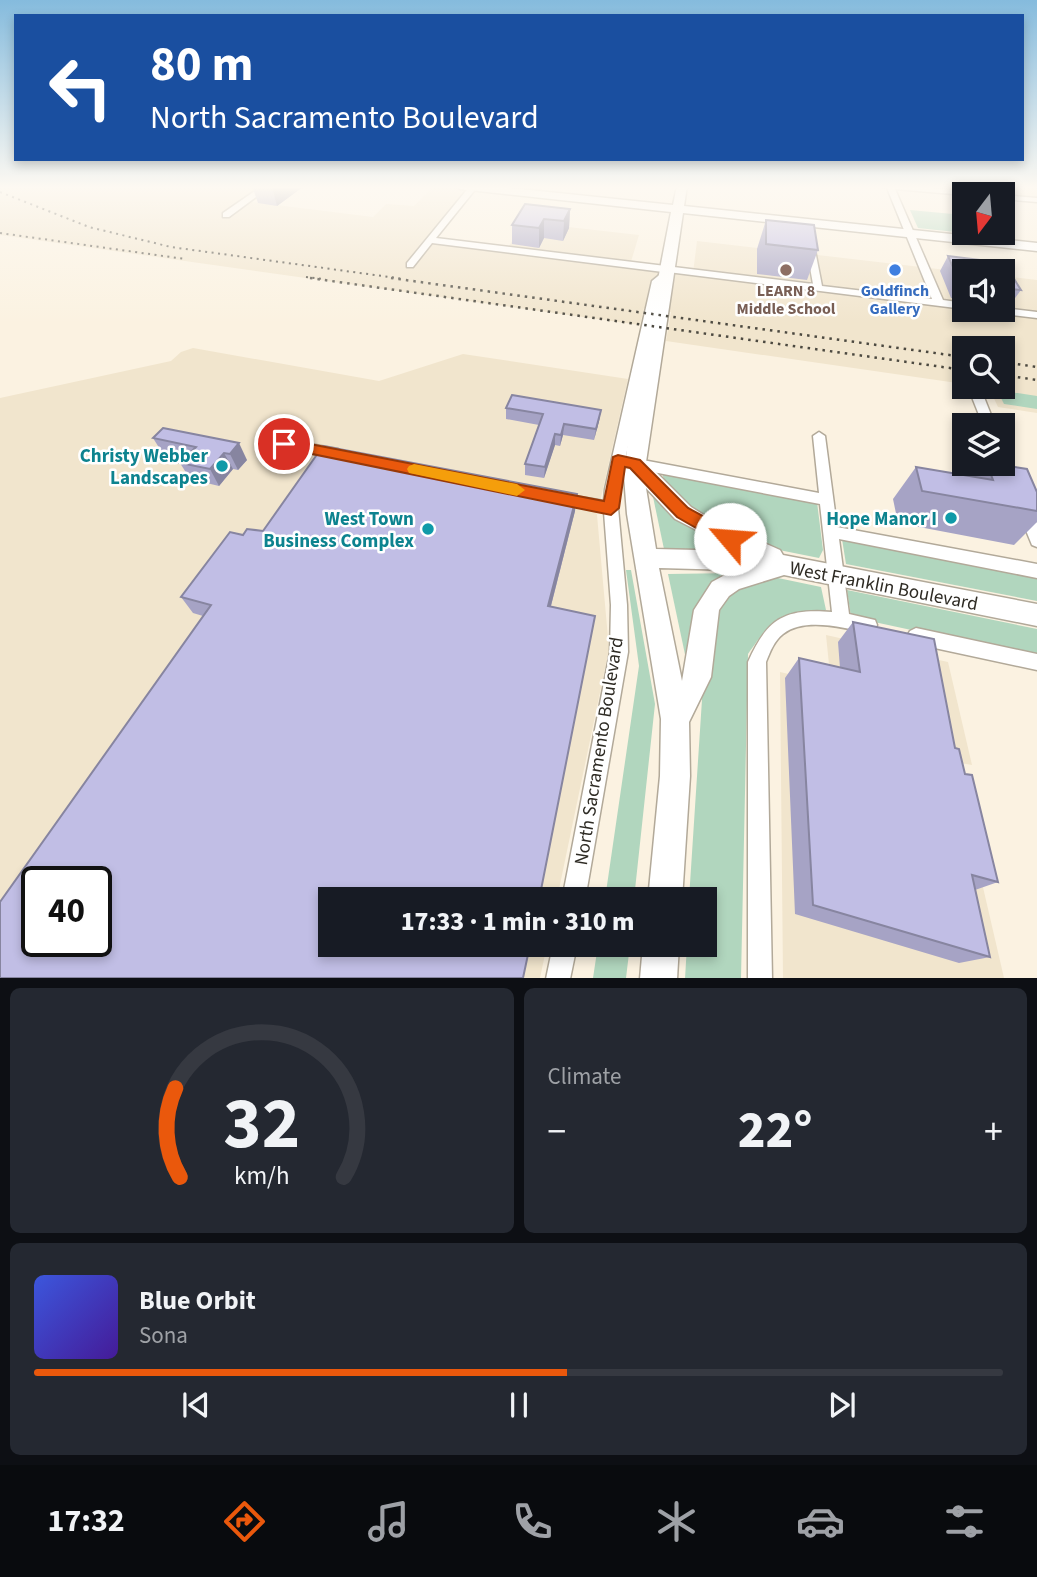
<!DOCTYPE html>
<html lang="en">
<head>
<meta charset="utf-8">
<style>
	body { margin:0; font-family:"Source Sans 3",sans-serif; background:#242831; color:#f1f3f6; height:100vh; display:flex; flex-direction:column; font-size:26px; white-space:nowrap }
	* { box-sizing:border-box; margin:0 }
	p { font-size:23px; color:#9ea1a6 }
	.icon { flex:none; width:38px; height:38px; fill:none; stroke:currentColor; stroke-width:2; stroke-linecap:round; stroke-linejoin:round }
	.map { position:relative; height:978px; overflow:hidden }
	.side { display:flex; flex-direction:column; gap:10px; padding:10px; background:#0d0f14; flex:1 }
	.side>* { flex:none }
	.top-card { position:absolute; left:14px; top:14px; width:1010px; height:147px; border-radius:0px; box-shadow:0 4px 10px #0003; background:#1a4fa0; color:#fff; overflow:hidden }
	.needle { width:46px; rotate:196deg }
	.fabs { position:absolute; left:952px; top:182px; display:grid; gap:14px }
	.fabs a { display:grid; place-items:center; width:63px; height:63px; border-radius:0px; background:#171b24; box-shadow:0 4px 10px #0003; font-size:35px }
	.speed { position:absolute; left:21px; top:866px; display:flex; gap:14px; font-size:35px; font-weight:700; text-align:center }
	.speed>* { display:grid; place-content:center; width:91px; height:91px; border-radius:50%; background:#171b24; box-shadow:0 4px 10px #0003; line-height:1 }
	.speed .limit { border:4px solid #111; border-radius:10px; background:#fff; color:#111 }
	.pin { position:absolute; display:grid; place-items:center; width:60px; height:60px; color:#fff; margin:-30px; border:4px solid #fff; border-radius:50%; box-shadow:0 2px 7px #0007 }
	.me { position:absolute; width:77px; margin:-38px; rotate:297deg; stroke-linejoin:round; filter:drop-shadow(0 0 5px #0008) }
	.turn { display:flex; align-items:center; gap:24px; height:147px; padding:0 21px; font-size:32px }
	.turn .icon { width:91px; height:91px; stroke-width:2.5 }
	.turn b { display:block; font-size:49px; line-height:60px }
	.big { font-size:52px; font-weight:800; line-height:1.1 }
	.side .card { flex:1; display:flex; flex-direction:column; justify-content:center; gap:10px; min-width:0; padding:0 24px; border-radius:10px; background:#242831 }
	.side .dial { align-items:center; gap:0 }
	.dial svg { height:182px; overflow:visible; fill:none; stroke:#363941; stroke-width:7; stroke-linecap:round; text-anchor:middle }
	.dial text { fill:#f1f3f6; stroke:none }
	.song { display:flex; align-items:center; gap:21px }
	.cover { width:84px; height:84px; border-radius:10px; background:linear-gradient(135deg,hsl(230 70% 55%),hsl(260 70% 35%)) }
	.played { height:7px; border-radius:4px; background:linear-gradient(90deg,#ea580c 55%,#363941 55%) }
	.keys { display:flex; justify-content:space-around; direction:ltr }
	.heat { display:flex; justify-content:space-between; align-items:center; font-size:38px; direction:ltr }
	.side .tiles { flex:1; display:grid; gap:10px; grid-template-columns:1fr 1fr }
	.card:last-child { grid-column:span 2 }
	.trip { position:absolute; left:318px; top:887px; width:399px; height:70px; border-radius:0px; background:#171b24; box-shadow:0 4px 10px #0003; font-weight:800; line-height:70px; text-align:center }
	.dock { display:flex; height:112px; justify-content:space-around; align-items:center; background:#090b0e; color:#9ea1a6 }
	.dock .icon { width:49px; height:49px }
	.dock .on { color:#ea580c }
	.dock b { font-size:32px; color:#f1f3f6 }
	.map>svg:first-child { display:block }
</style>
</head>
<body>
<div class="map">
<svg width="1037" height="979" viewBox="0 0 1037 979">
	<rect width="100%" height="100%" fill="#fbf2e1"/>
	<g fill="#f1e5cd" fill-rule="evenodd">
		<path d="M0 186H263L243 201 373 217 386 204 414 206 434 186 467 190 425 242 506 251 524 222 639 235 630 265 693 273 697 241 964 272V310H1003V276L1037 280V413L998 407 989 388 982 387H1003V348H964V384L666 341 671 312 644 308 640 325 0 235Z"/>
		<path d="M903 186H1037V198L1003 194Z"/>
		<path d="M193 348 379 381 463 354 628 379 597 515 609 649 557 899 331 900V945H547L540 978H0V398L171 361 181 352ZM37 882H96V942H37Z"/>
		<path d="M826 635 948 662 972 765 954 762 1004 978H783L780 672 831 684Z"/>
	</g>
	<g fill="#b1d6be">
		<path d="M910 210 964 215V233H991L993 236 918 228Z"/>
		<path d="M997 390 1037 396V409L1004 404Z"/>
		<path d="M662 473 817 502 823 550 819 558 774 549 685 508 665 483Z"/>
		<path d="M652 492 743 549H664Z"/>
		<path d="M842 539 1037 575V601L846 564Z"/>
		<path d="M626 570H631L655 704 634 899H605L639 666Z"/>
		<path d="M735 573 690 678 668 574Z"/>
		<path d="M778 578 821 587 826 610C776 614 776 614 748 654L741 978 685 979 687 945H705V900L689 899 704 669 712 615 724 594 754 580Z"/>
		<path d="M847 590 1037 629V657L851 617Z"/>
		<path d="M598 945H630L626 978H593Z"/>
	</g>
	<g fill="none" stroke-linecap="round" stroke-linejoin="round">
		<defs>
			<g id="street">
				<path d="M262 186H271L229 217H223V213Z"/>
				<path d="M470 186H478L436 238 813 284 806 245 810 242 814 245 822 286 932 299 887 188 881 186H909L975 192 979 194 964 195 895 189 943 300 964 303V309L668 272V276L662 282 619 489 618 508 627 605 628 652 585 900H562L610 652 611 605 604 512 557 503 552 502 550 498 552 494 557 493 604 501 605 489 652 281 663 272 432 243 413 267H407V263Z"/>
				<path d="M1003 195 1037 198V202L1003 199Z"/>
				<path d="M1003 308 1037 312V318L995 313 990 310H1003Z"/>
				<path d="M968 387H980L995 425H983Z"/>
				<path d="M819 432 825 436 837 527 1037 564V578L839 539 849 614 875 620 877 625 875 630 869 633C844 628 805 617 783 634 774 641 770 652 766 662L772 979H748V662C767 619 784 608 832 612L820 504 632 468 625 463 632 458 819 493 813 436Z"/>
				<path d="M281 439 338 449 345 454 338 459 276 446 275 443 276 440Z"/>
				<path d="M1003 453 1010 458 1020 482 1018 486 1013 487 1008 486 999 464H1003Z"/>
				<path d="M1025 506 1030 507 1037 523V547L1032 545 1018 511 1020 507Z"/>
				<path d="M916 628 1037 654V670L916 644 910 641 907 636 910 631Z"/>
				<path d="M553 945H577L570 979H546Z"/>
			</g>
			<g id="secondary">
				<path d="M455 186H491L673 205 677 186H687L684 206 1037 243V251L683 213 646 462 691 507 712 520 780 550 783 555 1037 604V626L784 575 739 589 729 596 719 610 711 677 689 722 690 776 682 900H648L660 776 661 719 627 514 624 476 629 430 671 212 460 189ZM646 488 675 519 737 551 656 549ZM659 568 734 570 712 582 694 610 682 681Z"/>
				<path d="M643 945H679L677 979H640Z"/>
			</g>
		</defs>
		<use href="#street" stroke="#b2a999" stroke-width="3"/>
		<use href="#secondary" stroke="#b2a999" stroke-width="3"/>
		<use href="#street" fill="#fff" fill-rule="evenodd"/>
		<use href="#secondary" fill="#fff" fill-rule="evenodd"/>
		<g stroke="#4c4940" stroke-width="2" stroke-dasharray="2 4.5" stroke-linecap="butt">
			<path d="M0 192 89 227 171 247 404 279"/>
			<path d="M0 233 185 259"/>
			<path d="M306 277 322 279"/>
		</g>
		<g stroke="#4c4940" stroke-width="2.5" stroke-dasharray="2.5 5" stroke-linecap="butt">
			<path d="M310 278 964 370"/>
			<path d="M391 278 964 357"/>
			<path d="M1003 362 1037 367"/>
			<path d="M1003 375 1037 380"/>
		</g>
	</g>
	<g fill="#a6a3c5">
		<path d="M252 186H308L300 189 277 206 258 203Z"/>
		<path d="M570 209 569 228 563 241 544 238 539 248 512 244V225Z"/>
		<path d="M766 220 818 250 807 280 757 274V249Z"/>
		<path d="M948 256 1004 263 1021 290 1010 305 1003 304V271H964V300L951 298 940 271Z"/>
		<path d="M506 408 601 410 599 421 594 440 563 435 560 446 555 445 544 478 525 475V464L539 425 506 419Z"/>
		<path d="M163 428 247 460 238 470 233 469 219 486 190 479 180 463 184 459 163 454 153 438Z"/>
		<path d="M985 464H995L1037 492V522L1014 545 898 523 893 499 916 467 975 477Z"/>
		<path d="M575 511 551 606 203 616 193 613 181 597 243 535 263 531Z"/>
		<path d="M853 622 955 748 965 774 998 882 975 890 990 957 959 963 795 914 785 678 799 658 840 668 838 642Z"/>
	</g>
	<g fill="#8785a0">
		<path d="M274 186H308L300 189 277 206 272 187Z"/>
		<path d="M570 209 569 228 563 241 564 221Z"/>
		<path d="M544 219V238L539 248V228Z"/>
		<path d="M601 410 599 421 594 440 596 429Z"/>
		<path d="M564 424 563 435 560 446 561 435Z"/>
		<path d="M555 434V445L544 478 545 467Z"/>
		<path d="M239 443 247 460 238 470 230 454Z"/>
		<path d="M224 453 233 469 219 486 210 469Z"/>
		<path d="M577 494 575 511 547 621 548 606Z"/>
	</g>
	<g fill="#c1bee5" stroke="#8785a0" stroke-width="2" fill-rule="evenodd">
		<path d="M525 204 570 209 564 221 544 219 539 228 512 225Z"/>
		<path d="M766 220 814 225 818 250 766 244Z"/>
		<path d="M948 256 1004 263 1021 290 1003 288V271H964V283H960Z"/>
		<path d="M512 395 601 410 596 429 564 424 561 435 555 434 545 467 525 464 543 414 506 408Z"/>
		<path d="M163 428 239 443 230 454 224 453 210 469 180 463 196 447 153 438Z"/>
		<path d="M323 446 577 494 548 606 595 616 539 900H331V945H530L523 978H0V902L211 605 181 597 230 532 243 535 247 529 263 531ZM37 882H96V942H37Z"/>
		<path d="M987 464H995L1027 469 1037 492V511L922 491 916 467 993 480Z"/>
		<path d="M853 622 934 639 955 748 959 749 965 774 972 775 998 882 972 875 990 957 813 905 799 658 860 672Z"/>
	</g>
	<linearGradient id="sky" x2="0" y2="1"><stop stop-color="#85bbdd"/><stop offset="0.58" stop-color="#fdf9f2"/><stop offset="1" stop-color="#fdf9f2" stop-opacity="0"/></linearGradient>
	<rect width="1037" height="323" fill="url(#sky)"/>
	<path fill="#ea580c" stroke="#983908" stroke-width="2" d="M284 439 604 501 613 457 618 455 640 460 688 508 736 534 738 539 736 544H724L677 517 630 468 625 467 619 508 611 515 278 447 276 444 278 440Z"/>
	<path fill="#f59e0b" d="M414 464 517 484 525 490 517 496 409 473 407 469 409 466Z"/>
	<circle fill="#8d6e63" stroke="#fff" stroke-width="2.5" cx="786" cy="270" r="7"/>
	<circle fill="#3f7fe0" stroke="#fff" stroke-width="2.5" cx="895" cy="270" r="7"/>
	<g fill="#0f9aa8" stroke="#fff" stroke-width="2.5">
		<circle cx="222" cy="466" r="7"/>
		<circle cx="951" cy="518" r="7"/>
		<circle cx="428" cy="529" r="7"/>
	</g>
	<g text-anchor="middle" stroke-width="5" stroke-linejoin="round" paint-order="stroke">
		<g font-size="16" font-weight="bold" fill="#785e54" stroke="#fff">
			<text x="786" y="296">LEARN 8<tspan x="786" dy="18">Middle School</tspan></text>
		</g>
		<g font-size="16" font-weight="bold" fill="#366cbe" stroke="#fff">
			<text x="895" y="296">Goldfinch<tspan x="895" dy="18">Gallery</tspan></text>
		</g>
		<g font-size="19" font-weight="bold" fill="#0d838f" stroke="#fff" text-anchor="end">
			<text x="208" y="462">Christy Webber<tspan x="208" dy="22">Landscapes</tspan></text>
			<text x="414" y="525">West Town<tspan x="414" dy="22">Business Complex</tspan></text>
			<text x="937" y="525">Hope Manor I</text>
		</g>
		<g font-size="19" fill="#2e2b24" stroke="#fff">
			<text transform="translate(884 585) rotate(11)" y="7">West Franklin Boulevard</text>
			<text transform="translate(598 751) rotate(-81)" y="7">North Sacramento Boulevard</text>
		</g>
	</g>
</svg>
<div class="fabs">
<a><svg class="needle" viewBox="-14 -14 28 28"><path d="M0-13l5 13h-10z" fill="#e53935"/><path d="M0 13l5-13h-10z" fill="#9ea1a6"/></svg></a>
<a><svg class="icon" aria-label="sound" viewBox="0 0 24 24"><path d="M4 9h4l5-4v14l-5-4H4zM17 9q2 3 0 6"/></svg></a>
<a><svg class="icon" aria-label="search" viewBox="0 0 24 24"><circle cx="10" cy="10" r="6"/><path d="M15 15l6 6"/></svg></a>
<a><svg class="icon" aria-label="layers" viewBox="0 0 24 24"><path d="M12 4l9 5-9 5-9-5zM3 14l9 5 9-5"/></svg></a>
</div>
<div class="speed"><div class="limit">40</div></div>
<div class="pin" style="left:284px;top:444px;background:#d93025"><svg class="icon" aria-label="arrive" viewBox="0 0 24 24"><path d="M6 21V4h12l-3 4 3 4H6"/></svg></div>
<svg class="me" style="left:730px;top:539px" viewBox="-20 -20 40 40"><circle r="19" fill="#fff"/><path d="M0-13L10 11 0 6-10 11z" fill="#ea580c"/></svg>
<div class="trip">17:33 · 1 min · 310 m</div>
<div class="top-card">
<div class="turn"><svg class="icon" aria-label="left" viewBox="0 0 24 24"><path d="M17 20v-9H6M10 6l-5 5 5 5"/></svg><div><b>80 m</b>North Sacramento Boulevard</div></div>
</div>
</div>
<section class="side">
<div class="tiles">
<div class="card dial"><svg viewBox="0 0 100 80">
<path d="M14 69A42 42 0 1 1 86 69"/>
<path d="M14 69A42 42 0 0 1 12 30" stroke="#ea580c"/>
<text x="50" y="56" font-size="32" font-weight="700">32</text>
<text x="50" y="72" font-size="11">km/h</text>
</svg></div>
<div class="card"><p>Climate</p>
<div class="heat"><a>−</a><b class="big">22°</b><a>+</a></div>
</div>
<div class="card">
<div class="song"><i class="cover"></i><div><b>Blue Orbit</b><p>Sona</p></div></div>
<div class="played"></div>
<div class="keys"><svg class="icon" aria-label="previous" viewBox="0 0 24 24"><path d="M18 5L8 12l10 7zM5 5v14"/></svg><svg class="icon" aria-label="pause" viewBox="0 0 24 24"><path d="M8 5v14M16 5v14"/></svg><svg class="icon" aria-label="next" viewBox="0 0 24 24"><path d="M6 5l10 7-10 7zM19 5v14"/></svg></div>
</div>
</div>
</section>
<nav class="dock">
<b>17:32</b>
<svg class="icon on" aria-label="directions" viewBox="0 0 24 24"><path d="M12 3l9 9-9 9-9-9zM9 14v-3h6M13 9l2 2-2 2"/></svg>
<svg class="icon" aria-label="music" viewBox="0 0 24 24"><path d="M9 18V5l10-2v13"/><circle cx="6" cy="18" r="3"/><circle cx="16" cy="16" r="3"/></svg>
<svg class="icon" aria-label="phone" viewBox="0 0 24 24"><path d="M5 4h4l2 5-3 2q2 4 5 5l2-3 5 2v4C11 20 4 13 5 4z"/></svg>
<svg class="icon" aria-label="climate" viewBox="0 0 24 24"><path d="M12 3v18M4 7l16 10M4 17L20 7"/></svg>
<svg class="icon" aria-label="car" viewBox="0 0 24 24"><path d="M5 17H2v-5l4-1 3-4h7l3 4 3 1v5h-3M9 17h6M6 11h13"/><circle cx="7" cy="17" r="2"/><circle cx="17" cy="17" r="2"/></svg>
<svg class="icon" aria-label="filters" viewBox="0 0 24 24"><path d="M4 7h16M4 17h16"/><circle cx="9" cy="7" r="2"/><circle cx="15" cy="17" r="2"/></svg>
</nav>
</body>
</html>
